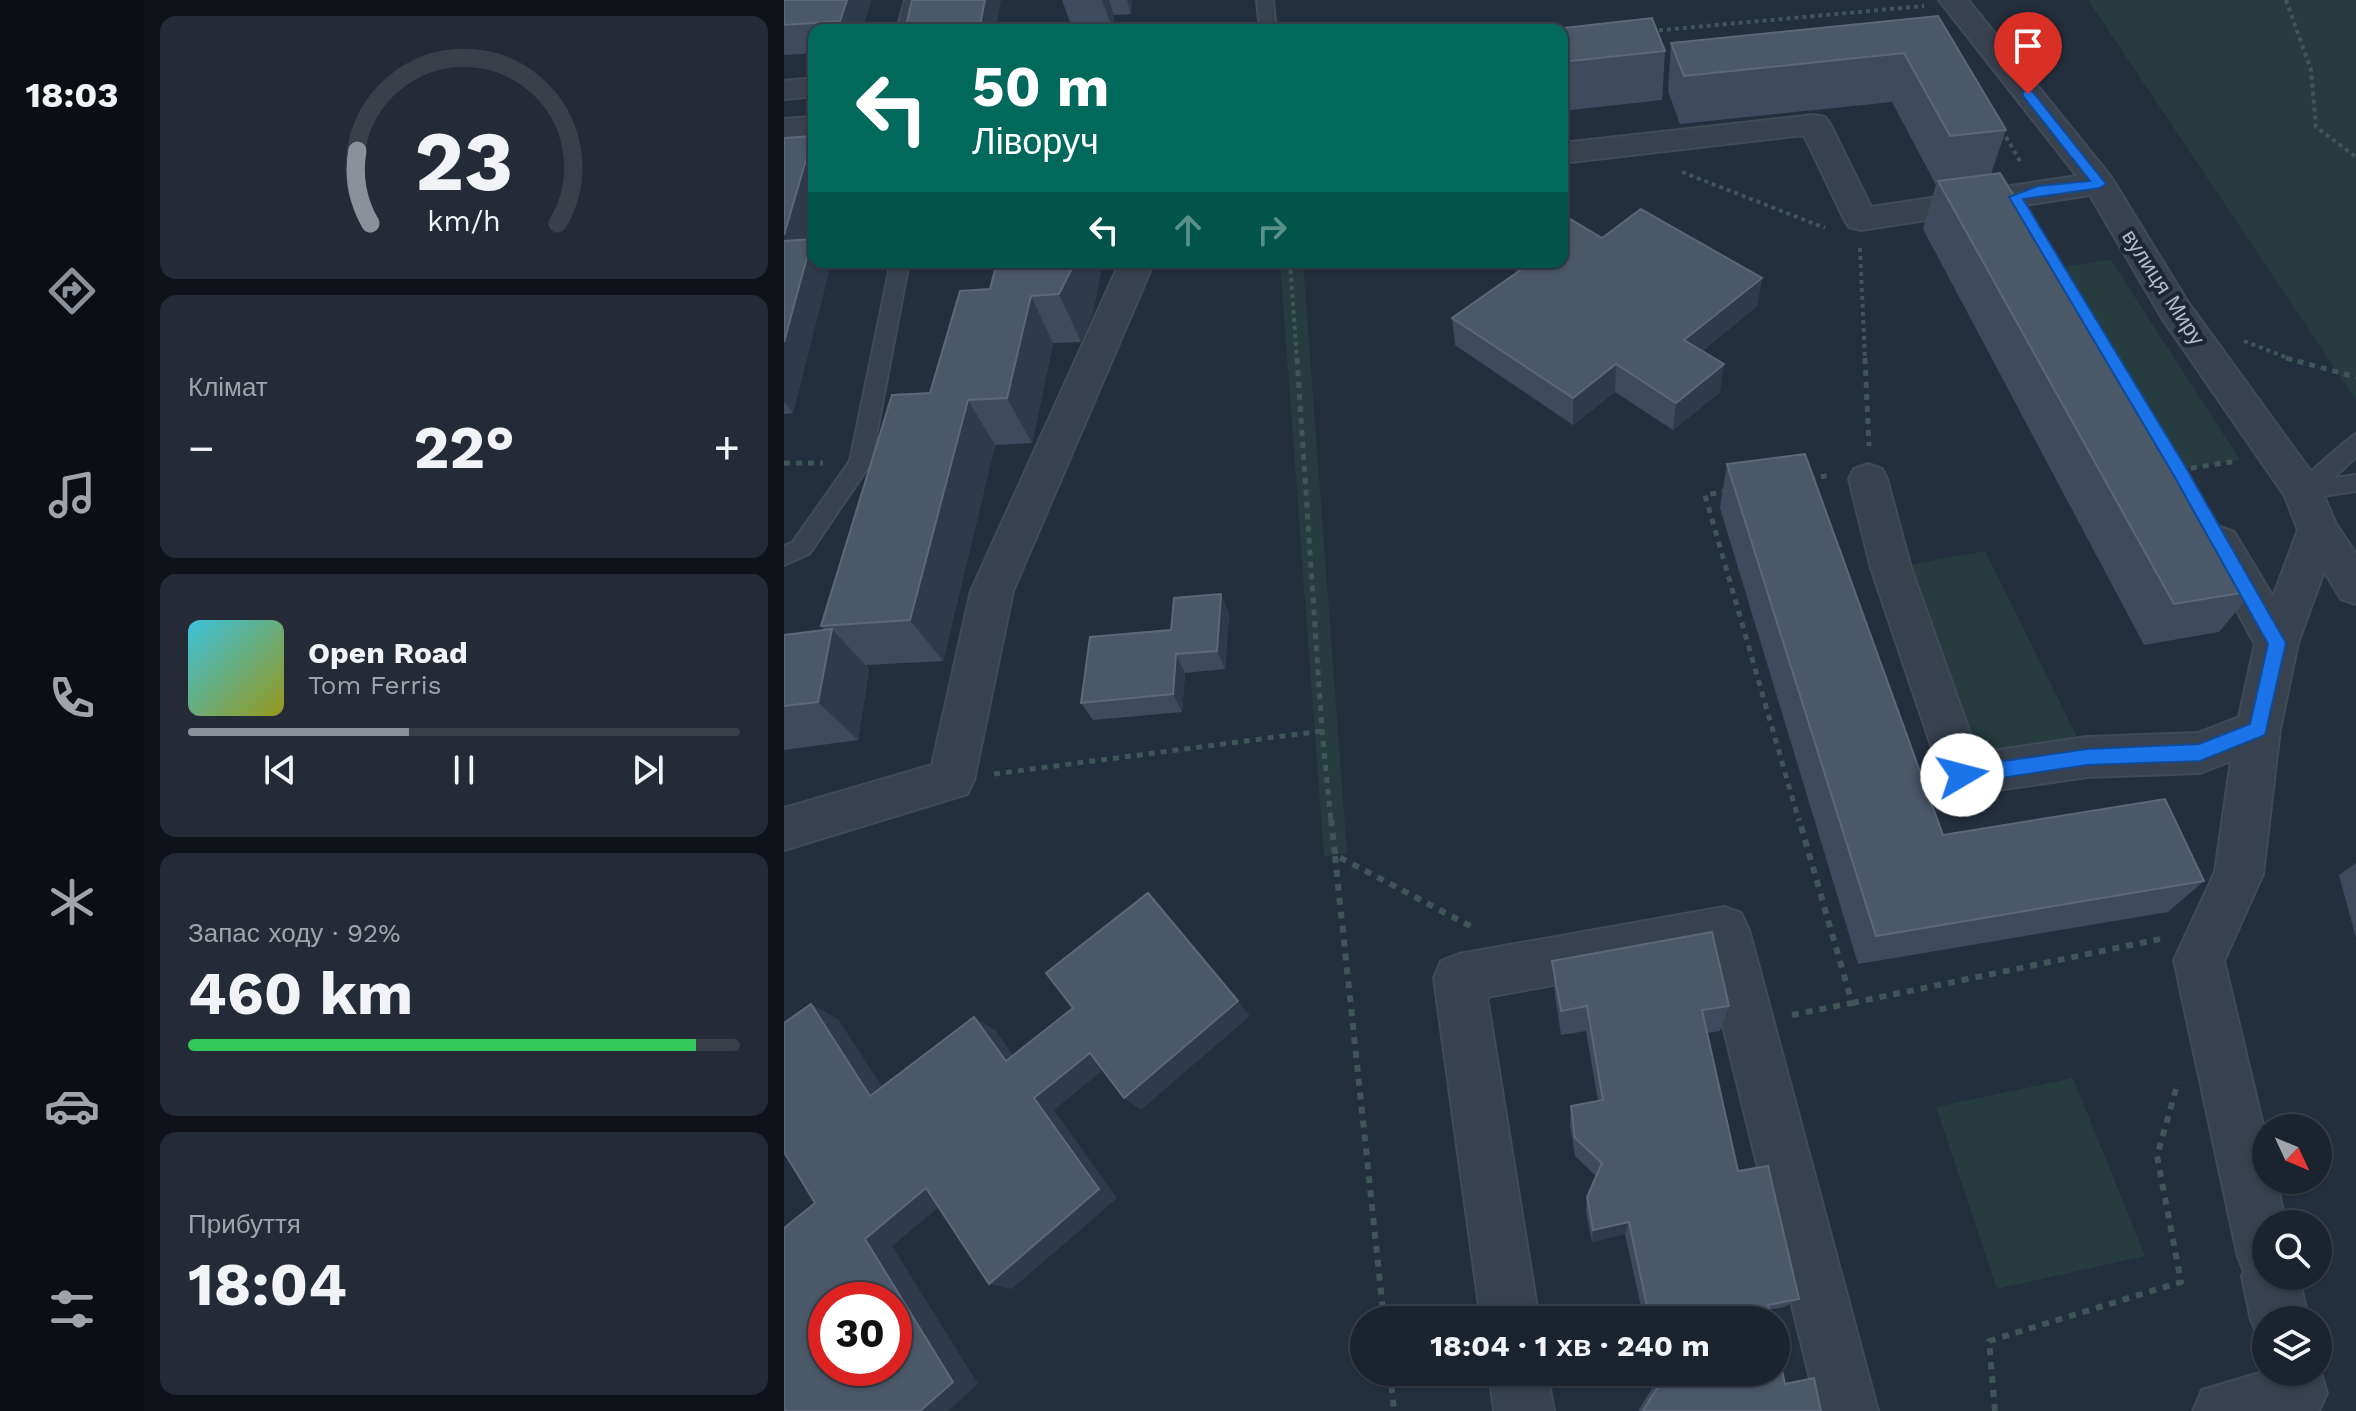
<!DOCTYPE html>
<html lang="uk">
<head>
<meta charset="utf-8">
<style>
	body { margin:0; font-family:"Work Sans",sans-serif; background:#242b36; color:#f1f3f6; height:100vh; display:flex; flex-direction:column; font-size:30px; white-space:nowrap }
	* { box-sizing:border-box; margin:0 }
	p { font-size:26px; color:#a0a4aa }
	.icon { flex:none; width:44px; height:44px; fill:none; stroke:currentColor; stroke-width:2; stroke-linecap:round; stroke-linejoin:round }
	.map { position:relative; flex:1; overflow:hidden }
	.panel { display:flex; flex-direction:column; gap:16px; padding:16px; background:#0f1319; width:640px }
	.panel>* { flex:none }
	.top-card { position:absolute; left:24px; top:24px; width:760px; height:244px; border-radius:16px; box-shadow:0 2px 6px #0004,0 0 0 2px #39404a; background:#00695c; color:#fff; overflow:hidden }
	.needle { width:52px; rotate:134deg }
	.controls { position:absolute; left:1468px; top:1114px; display:grid; gap:16px }
	.controls a { display:grid; place-items:center; width:80px; height:80px; border-radius:50%; background:#1b232e; box-shadow:0 2px 6px #0004,0 0 0 2px #39404a; font-size:40px }
	.speed { position:absolute; left:24px; top:1282px; display:flex; gap:16px; font-size:40px; font-weight:700; text-align:center }
	.speed>* { display:grid; place-content:center; width:104px; height:104px; border-radius:50%; background:#1b232e; box-shadow:0 2px 6px #0004,0 0 0 2px #39404a; line-height:1 }
	.speed .limit { border:12px solid #d22; background:#fff; color:#111 }
	.pin { position:absolute; display:grid; place-items:center; width:68px; height:68px; color:#fff; margin:-82px -34px; border-radius:50% 50% 50% 0; rotate:-45deg; box-shadow:0 0 8px #0007 }
	.pin .icon { rotate:45deg }
	.me { position:absolute; width:88px; margin:-44px; rotate:82deg; stroke-linejoin:round; filter:drop-shadow(0 0 6px #0008) }
	.turn { display:flex; align-items:center; gap:28px; height:168px; padding:0 32px; font-size:36px }
	.turn .icon { width:104px; height:104px; stroke-width:2.5 }
	.turn b { display:block; font-size:56px; line-height:68px }
	.lanes { display:flex; align-items:center; height:76px; padding:0 32px; background:#0003; justify-content:center; gap:40px; direction:ltr }
	.lanes .off { opacity:.35 }
	.big { font-size:60px; font-weight:700; line-height:1.1 }
	.panel .card { flex:1; display:flex; flex-direction:column; justify-content:center; gap:12px; min-width:0; padding:0 28px; border-radius:16px; background:#242b36 }
	.panel .dial { align-items:center; gap:0 }
	.dial svg { height:208px; overflow:visible; fill:none; stroke:#39404a; stroke-width:7; stroke-linecap:round; text-anchor:middle }
	.dial text { fill:#f1f3f6; stroke:none }
	.song { display:flex; align-items:center; gap:24px }
	.cover { width:96px; height:96px; border-radius:12px; background:linear-gradient(135deg,hsl(190 70% 55%),hsl(60 70% 35%)) }
	.played { height:8px; border-radius:4px; background:linear-gradient(90deg,#8c9099 40%,#39404a 40%) }
	.keys { display:flex; justify-content:space-around; direction:ltr }
	.heat { display:flex; justify-content:space-between; align-items:center; font-size:44px; direction:ltr }
	.charge { height:12px; border-radius:6px; background:linear-gradient(90deg,#34c759 92%,#39404a 0) }
	.trip { position:absolute; left:566px; top:1306px; width:440px; height:80px; border-radius:40px; background:#1b232e; box-shadow:0 2px 6px #0004,0 0 0 2px #39404a; font-weight:700; line-height:80px; text-align:center }
	main { display:flex; flex:1; min-height:0 }
	.tabs { display:flex; flex-direction:column; width:144px; justify-content:space-around; align-items:center; background:#0b0e12; color:#a0a4aa }
	.tabs .icon { width:56px; height:56px }
	.tabs .selected { color:#8c9099 }
	.tabs b { font-size:36px; color:#f1f3f6 }
	.map>svg:first-child { display:block }
</style>
</head>
<body>
<main>
<nav class="tabs">
<b>18:03</b>
<svg class="icon selected" aria-label="directions" viewBox="0 0 24 24"><path d="M12 3l9 9-9 9-9-9zM9 14v-3h6M13 9l2 2-2 2"/></svg>
<svg class="icon" aria-label="music" viewBox="0 0 24 24"><path d="M9 18V5l10-2v13"/><circle cx="6" cy="18" r="3"/><circle cx="16" cy="16" r="3"/></svg>
<svg class="icon" aria-label="phone" viewBox="0 0 24 24"><path d="M5 4h4l2 5-3 2q2 4 5 5l2-3 5 2v4C11 20 4 13 5 4z"/></svg>
<svg class="icon" aria-label="climate" viewBox="0 0 24 24"><path d="M12 3v18M4 7l16 10M4 17L20 7"/></svg>
<svg class="icon" aria-label="car" viewBox="0 0 24 24"><path d="M5 17H2v-5l4-1 3-4h7l3 4 3 1v5h-3M9 17h6M6 11h13"/><circle cx="7" cy="17" r="2"/><circle cx="17" cy="17" r="2"/></svg>
<svg class="icon" aria-label="filters" viewBox="0 0 24 24"><path d="M4 7h16M4 17h16"/><circle cx="9" cy="7" r="2"/><circle cx="15" cy="17" r="2"/></svg>
</nav>
<section class="panel">
<div class="card dial"><svg viewBox="0 0 100 80">
<path d="M14 69A42 42 0 1 1 86 69"/>
<path d="M14 69A42 42 0 0 1 9 41" stroke="#8c9099"/>
<text x="50" y="56" font-size="32" font-weight="700">23</text>
<text x="50" y="72" font-size="11">km/h</text>
</svg></div>
<div class="card"><p>Клімат</p>
<div class="heat"><a>−</a><b class="big">22°</b><a>+</a></div>
</div>
<div class="card">
<div class="song"><i class="cover"></i><div><b>Open Road</b><p>Tom Ferris</p></div></div>
<div class="played"></div>
<div class="keys"><svg class="icon" aria-label="previous" viewBox="0 0 24 24"><path d="M18 5L8 12l10 7zM5 5v14"/></svg><svg class="icon" aria-label="pause" viewBox="0 0 24 24"><path d="M8 5v14M16 5v14"/></svg><svg class="icon" aria-label="next" viewBox="0 0 24 24"><path d="M6 5l10 7-10 7zM19 5v14"/></svg></div>
</div>
<div class="card"><p>Запас ходу · 92%</p><b class="big">460 km</b><div class="charge"></div></div>
<div class="card"><p>Прибуття</p><b class="big">18:04</b></div>
</section>
<div class="map">
<svg width="1572" height="1411" viewBox="0 0 1572 1411">
	<rect width="100%" height="100%" fill="#242f3e"/>
	<g fill="#263c3f">
		<path d="M1304 0H1572V400Z"/>
		<path d="M1327 260 1456 460 1395 470 1272 268Z"/>
		<path d="M496 262H519L563 853 540 857Z"/>
		<path d="M1201 551 1303 757 1178 775 1107 568Z"/>
		<path d="M1289 1078 1361 1256 1213 1289 1152 1107Z"/>
	</g>
	<g fill="none" stroke-linecap="round" stroke-linejoin="round">
		<defs>
			<g id="service">
				<path d="M121 0H137L129 30H113Z"/>
				<path d="M473 0H489L492 30H476Z"/>
				<path d="M107 262H125L87 463 25 554 0 565V546L9 542 66 461Z"/>
				<path d="M1572 434V457L1549 478 1572 475V491L1519 499 1511 497 1508 491 1511 485C1522 477 1566 436 1572 434Z"/>
			</g>
			<g id="minor">
				<path d="M1155 0H1184L1327 177 1403 301 1533 480 1552 524 1572 554V604L1557 599 1540 571 1514 643 1496 729 1479 874 1440 961 1482 1138V1180H1492L1502 1224H1482V1276H1514L1525 1320H1482V1343L1476 1340 1467 1320 1458 1276 1460 1271 1454 1257 1390 960 1431 872 1447 761 1416 773 1303 777 1178 795 1162 789 1087 568 1065 479 1070 469 1084 464 1098 469 1103 479 1127 568 1193 753 1303 737 1414 733 1455 717 1471 644 1416 543 1422 532 1436 527 1450 532 1489 597 1514 530 1501 496 1378 318 1306 195 1077 230 1065 227 1060 219 1020 135 778 163V143L1030 115 1041 117 1046 124 1087 207 1293 176Z"/>
				<path d="M30 78V96L0 99V81Z"/>
				<path d="M30 117V135L0 137V119Z"/>
				<path d="M336 262H370L229 591 190 780 183 794 0 850V808L148 765 187 591Z"/>
				<path d="M940 907 957 913 965 930 1094 1411H1034L922 957 703 997 755 1320H697L650 978 657 961 675 954Z"/>
				<path d="M1482 1364V1372H1534V1364L1543 1393 1535 1411H1409L1418 1390 1479 1372Z"/>
				<path d="M705 1372H763L770 1411H710Z"/>
			</g>
		</defs>
		<use href="#service" stroke="#414a57" stroke-width="4"/>
		<use href="#minor" stroke="#414a57" stroke-width="4"/>
		<g stroke="#3f5557" stroke-width="4" stroke-dasharray="4 4" stroke-linecap="butt">
			<path d="M1502 0 1527 70 1532 127 1572 157"/>
			<path d="M867 31 1140 6"/>
			<path d="M1218 130 1237 163"/>
			<path d="M898 172 1041 228"/>
			<path d="M1076 248 1081 360"/>
			<path d="M506 262 513 360"/>
			<path d="M1460 341 1509 360"/>
		</g>
		<g stroke="#3f5557" stroke-width="5" stroke-dasharray="6 6" stroke-linecap="butt">
			<path d="M513 358 538 731 547 821"/>
			<path d="M1081 358 1085 446"/>
			<path d="M1502 358 1572 377"/>
			<path d="M0 463H39"/>
			<path d="M1395 470 1453 461"/>
			<path d="M1025 479 1047 475"/>
			<path d="M944 491 921 495 1015 821"/>
			<path d="M210 774 538 731"/>
		</g>
		<g stroke="#3f5557" stroke-width="6" stroke-dasharray="7 7" stroke-linecap="butt">
			<path d="M547 819 551 855 692 929"/>
			<path d="M551 856 600 1320"/>
			<path d="M1068 1003 1376 939"/>
			<path d="M1008 1015 1068 1003 1015 819"/>
			<path d="M606 1372 610 1411"/>
			<path d="M1211 1411 1205 1341 1397 1282 1373 1156 1394 1082"/>
		</g>
		<use href="#service" fill="#38414e" fill-rule="evenodd"/>
		<use href="#minor" fill="#38414e" fill-rule="evenodd"/>
	</g>
	<g fill="#3f4b5c">
		<path d="M0 0H87L78 30H30V53L0 55Z"/>
		<path d="M278 0H348L347 14 330 15 329 30H289Z"/>
		<path d="M1154 16 1222 130 1207 174 1469 591 1435 632 1360 645 1139 229 1152 185 1108 102 896 124 884 91 887 43Z"/>
		<path d="M778 30 881 51 878 100 778 111Z"/>
		<path d="M29 136 30 223 26 239 30 262H43L46 267 9 413 0 414V138Z"/>
		<path d="M818 238 978 278 973 306 918 351 936 392 889 430 831 392 789 425 671 345 668 318 734 272 725 266 724 262H778Z"/>
		<path d="M319 262 308 316 297 342 269 343 248 443 211 445 159 661 82 665 85 669 74 740 0 750V635L41 630 37 626 146 393 206 289Z"/>
		<path d="M943 464 1159 835 1420 881 1384 912 1074 964 936 508Z"/>
		<path d="M445 613 441 669 401 673 398 712 309 720 297 703 387 630Z"/>
		<path d="M1572 863V938L1555 875Z"/>
		<path d="M768 961 945 1006 936 1031 923 1033 954 1171 1015 1299 1000 1307 985 1310 859 1316 841 1234 808 1242 802 1212 803 1197 812 1176 791 1156 786 1125 787 1106 814 1101 802 1031 777 1035 770 988Z"/>
		<path d="M852 1372H992L1001 1383 1037 1411H854L869 1387Z"/>
	</g>
	<g fill="#2f3b4b">
		<path d="M63 0H87L78 30H61L56 21Z"/>
		<path d="M201 0H217L212 30H195Z"/>
		<path d="M318 0H325L330 15 329 30Z"/>
		<path d="M343 0H348L347 14Z"/>
		<path d="M29 136 30 223 17 270 0 245V235Z"/>
		<path d="M28 239 30 242V262H43L46 267 9 413 0 402V342Z"/>
		<path d="M289 262H319L308 316 297 342 275 294Z"/>
		<path d="M978 278 973 306 897 367 900 340Z"/>
		<path d="M247 296 269 343 248 443 223 398Z"/>
		<path d="M832 364 831 392 789 425V398Z"/>
		<path d="M940 364 936 392 889 430 892 403Z"/>
		<path d="M184 400 211 445 159 661 126 620Z"/>
		<path d="M437 594 445 613 441 669 433 651Z"/>
		<path d="M48 629 85 669 74 740 34 702Z"/>
		<path d="M392 654 401 673 398 712 389 694Z"/>
		<path d="M454 1001 466 1016 357 1110 340 1098Z"/>
		<path d="M27 1004 54 1019 112 1108 86 1096Z"/>
		<path d="M190 1017 212 1031 242 1074 222 1061Z"/>
		<path d="M306 1053 324 1066 270 1110 333 1198 228 1289 205 1284 250 1098Z"/>
		<path d="M142 1188 167 1197 108 1246 194 1384 164 1411H136L81 1239Z"/>
		<path d="M845 1222 841 1234 808 1242 809 1230Z"/>
	</g>
	<g fill="#4b5868" stroke="#5c6777" stroke-width="2" fill-rule="evenodd">
		<path d="M0 0H63L56 21 0 25Z"/>
		<path d="M128 0H201L195 30H121Z"/>
		<path d="M1154 16 1222 130 1166 136 1120 53 900 76 887 43Z"/>
		<path d="M868 18 881 51 778 62V30H762Z"/>
		<path d="M29 136 0 235V138Z"/>
		<path d="M1216 173 1469 591 1390 604 1154 181Z"/>
		<path d="M857 209 978 278 900 340 940 364 892 403 832 364 789 398 668 318 748 262H778V214L818 238Z"/>
		<path d="M28 239 0 342V241Z"/>
		<path d="M213 262H289L288 268 275 294 247 296 223 398 184 400 126 620 37 626 108 395 146 393 176 291 206 289Z"/>
		<path d="M1021 454 1159 835 1381 799 1420 881 1092 936 943 464Z"/>
		<path d="M437 594 433 651 392 654 389 694 297 703 306 637 387 630 390 598Z"/>
		<path d="M48 629 34 702 0 706V635Z"/>
		<path d="M364 893 454 1001 340 1098 306 1053 250 1098 315 1189 205 1284 142 1188 81 1239 169 1382 136 1411H0V1228L31 1203 0 1152V1023L27 1004 86 1096 190 1017 222 1061 289 1008 262 973ZM42 1300H110V1368H42Z"/>
		<path d="M928 932 945 1006 918 1010 954 1171 984 1166 1015 1299 984 1305 987 1320H844L865 1315 845 1222 809 1230 803 1197 818 1163 791 1138 787 1106 819 1100 803 1006 777 1011 768 961Z"/>
		<path d="M992 1343 1001 1384 1030 1378 1037 1411H859L875 1385 861 1372H992Z"/>
	</g>
	<path fill="#1a73e8" stroke="#114b97" stroke-width="2" d="M1239 91H1248L1322 184 1316 188 1239 199 1401 466 1502 643 1481 735 1416 761 1303 765 1178 784 1172 781 1169 775 1172 769 1178 767 1303 749 1415 744 1466 724 1484 644 1389 474 1225 197 1254 186 1306 181 1239 96Z"/>
	<g text-anchor="middle" stroke-width="8" stroke-linejoin="round" paint-order="stroke">
		<g font-size="22" fill="#b4bcc9" stroke="#1d2633">
			<text transform="translate(1380 287) rotate(57)" y="8">вулиця Миру</text>
		</g>
	</g>
</svg>
<div class="controls">
<a><svg class="needle" viewBox="-14 -14 28 28"><path d="M0-13l5 13h-10z" fill="#e53935"/><path d="M0 13l5-13h-10z" fill="#a0a4aa"/></svg></a>
<a><svg class="icon" aria-label="search" viewBox="0 0 24 24"><circle cx="10" cy="10" r="6"/><path d="M15 15l6 6"/></svg></a>
<a><svg class="icon" aria-label="layers" viewBox="0 0 24 24"><path d="M12 4l9 5-9 5-9-5zM3 14l9 5 9-5"/></svg></a>
</div>
<div class="speed"><div class="limit">30</div></div>
<div class="pin" style="left:1244px;top:94px;background:#d93025"><svg class="icon" aria-label="arrive" viewBox="0 0 24 24"><path d="M6 21V4h12l-3 4 3 4H6"/></svg></div>
<svg class="me" style="left:1178px;top:775px" viewBox="-20 -20 40 40"><circle r="19" fill="#fff"/><path d="M0-13L10 11 0 6-10 11z" fill="#1a73e8"/></svg>
<div class="trip">18:04 · 1 хв · 240 m</div>
<div class="top-card">
<div class="turn"><svg class="icon" aria-label="left" viewBox="0 0 24 24"><path d="M17 20v-9H6M10 6l-5 5 5 5"/></svg><div><b>50 m</b>Ліворуч</div></div>
<div class="lanes"><svg class="icon" aria-label="left" viewBox="0 0 24 24"><path d="M17 20v-9H6M10 6l-5 5 5 5"/></svg><svg class="icon off" aria-label="ahead" viewBox="0 0 24 24"><path d="M12 20V5M6 11l6-6 6 6"/></svg><svg class="icon off" aria-label="right" viewBox="0 0 24 24"><path d="M7 20v-9h11M14 6l5 5-5 5"/></svg></div>
</div>
</div>
</main>
</body>
</html>
